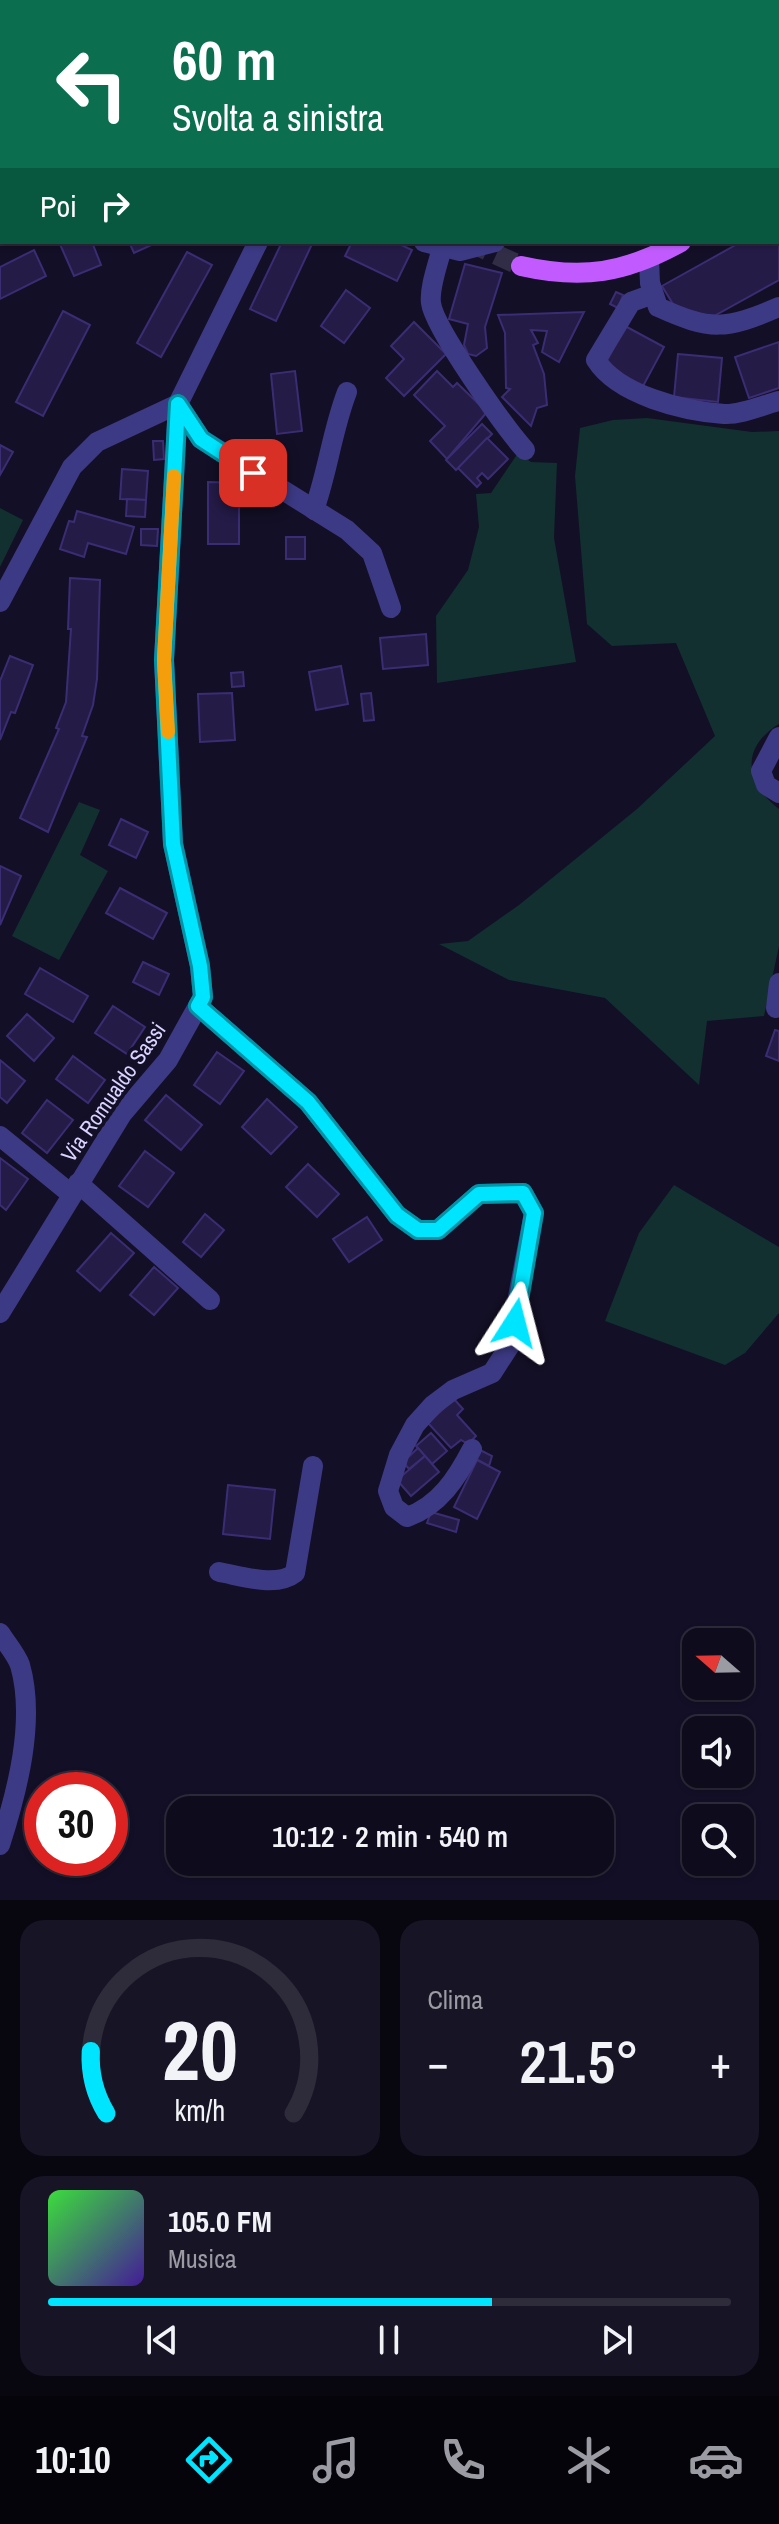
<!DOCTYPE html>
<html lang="it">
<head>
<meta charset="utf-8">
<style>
	body { margin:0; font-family:"Archivo Narrow",sans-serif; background:#171425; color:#f1f3f6; height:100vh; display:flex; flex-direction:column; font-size:30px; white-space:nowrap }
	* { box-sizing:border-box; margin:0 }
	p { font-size:26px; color:#9b9ba3 }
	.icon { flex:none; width:44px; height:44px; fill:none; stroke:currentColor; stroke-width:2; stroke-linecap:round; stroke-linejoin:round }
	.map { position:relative; height:1900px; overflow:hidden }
	.panel { display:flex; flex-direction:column; gap:20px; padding:20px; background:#08060f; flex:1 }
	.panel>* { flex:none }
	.top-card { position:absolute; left:0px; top:0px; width:780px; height:244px; box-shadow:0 2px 6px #0004,0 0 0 2px #2e2b3b; background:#0b6e4f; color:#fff; overflow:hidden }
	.needle { width:52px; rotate:290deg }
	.buttons { position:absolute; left:682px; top:1628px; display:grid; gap:16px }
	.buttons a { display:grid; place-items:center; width:72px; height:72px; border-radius:16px; background:#0e0b1c; box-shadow:0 2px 6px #0004,0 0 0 2px #2e2b3b; font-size:40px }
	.speed { position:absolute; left:24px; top:1772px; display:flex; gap:16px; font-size:40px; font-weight:700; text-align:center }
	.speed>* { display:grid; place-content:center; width:104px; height:104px; border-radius:50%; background:#0e0b1c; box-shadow:0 2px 6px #0004,0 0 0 2px #2e2b3b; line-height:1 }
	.speed .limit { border:12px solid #d22; background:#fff; color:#111 }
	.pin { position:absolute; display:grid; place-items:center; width:68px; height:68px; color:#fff; margin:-34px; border-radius:16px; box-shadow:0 4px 12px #0006 }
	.me { position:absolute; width:88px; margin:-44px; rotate:9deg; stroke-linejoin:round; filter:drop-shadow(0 0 6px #0008) }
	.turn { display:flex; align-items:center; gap:28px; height:168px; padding:0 40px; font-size:36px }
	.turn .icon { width:104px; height:104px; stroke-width:2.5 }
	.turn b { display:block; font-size:56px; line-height:68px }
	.then { display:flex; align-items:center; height:76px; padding:0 40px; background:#0003; gap:16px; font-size:30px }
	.big { font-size:60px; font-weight:600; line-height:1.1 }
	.panel .widget { flex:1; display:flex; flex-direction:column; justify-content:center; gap:12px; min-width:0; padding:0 28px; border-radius:24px; background:#171425 }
	.panel .dial { align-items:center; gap:0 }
	.dial svg { height:208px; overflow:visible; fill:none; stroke:#2e2b3b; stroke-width:7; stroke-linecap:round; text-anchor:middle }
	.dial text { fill:#f1f3f6; stroke:none }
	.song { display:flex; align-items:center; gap:24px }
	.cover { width:96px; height:96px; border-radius:12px; background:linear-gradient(135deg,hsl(120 70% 55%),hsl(260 70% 35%)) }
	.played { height:8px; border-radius:4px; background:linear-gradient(90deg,#00e5ff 65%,#2e2b3b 65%) }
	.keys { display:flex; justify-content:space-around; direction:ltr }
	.heat { display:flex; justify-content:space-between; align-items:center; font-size:44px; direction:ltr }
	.panel .tiles { flex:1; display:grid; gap:20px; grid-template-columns:1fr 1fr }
	.widget:last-child { grid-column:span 2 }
	.trip { position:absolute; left:166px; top:1796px; width:448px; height:80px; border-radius:24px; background:#0e0b1c; box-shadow:0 2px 6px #0004,0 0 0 2px #2e2b3b; font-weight:600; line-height:80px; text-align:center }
	.menu { display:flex; height:128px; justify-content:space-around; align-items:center; background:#06040b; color:#9b9ba3 }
	.menu .icon { width:56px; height:56px }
	.menu .current { color:#00e5ff }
	.menu b { font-size:36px; color:#f1f3f6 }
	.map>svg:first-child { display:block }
</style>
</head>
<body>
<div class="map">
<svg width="779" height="1900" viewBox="0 0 779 1900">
	<rect width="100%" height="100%" fill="#130f26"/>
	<g fill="#12302f">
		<path d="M647 418 752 432 779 431V724C740 748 745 783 779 809V946L764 1016 707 1021 699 1085 605 998 509 980 439 944 468 941 519 905 637 809 715 736 676 643 612 646 587 624 575 476 580 428 613 420Z"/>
		<path d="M518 453 531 462 557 463 554 538 576 662 437 683 436 616 468 570 479 527 476 494 491 493Z"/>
		<path d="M0 508 23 520 0 567Z"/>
		<path d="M79 802 100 810 80 855 108 871 59 960 12 936Z"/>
		<path d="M674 1185 779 1247V1313L745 1353 725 1365 605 1321 639 1233Z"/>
	</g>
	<g fill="#241b47" stroke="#3b2d73" stroke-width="2">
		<path d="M186 0H243L244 2H187Z"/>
		<path d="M383 0H449L450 1 384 2Z"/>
		<path d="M516 0H575L576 2H513Z"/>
		<path d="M779 220V280L705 321 679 314 662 286 741 242H778Z"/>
		<path d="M59 242H92L101 265 74 276Z"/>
		<path d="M129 242H155L156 243 134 253Z"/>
		<path d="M282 242H313L276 321 250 309Z"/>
		<path d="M352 242H395L412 250 397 281 345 256Z"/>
		<path d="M34 250 46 276 0 299V267Z"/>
		<path d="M187 252 212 265 161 357 137 343Z"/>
		<path d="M465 264 502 273 485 327 487 348 476 356 468 354 464 345 468 324 449 319Z"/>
		<path d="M346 290 370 308 344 343 321 326Z"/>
		<path d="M616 292 623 295 618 308 610 304Z"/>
		<path d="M63 311 90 325 43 416 16 402Z"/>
		<path d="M584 312 559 362 542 352 547 331 531 330 538 343 533 345 544 374 547 405 537 408 531 426 502 397 510 389 506 388 505 333 498 315Z"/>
		<path d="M414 322 446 354 404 396 386 378 404 359 391 346Z"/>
		<path d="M625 326 664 347 642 388 603 368Z"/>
		<path d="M779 342V388L749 398 735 357Z"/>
		<path d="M678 354 722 358 718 402 674 397Z"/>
		<path d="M295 371 302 431 277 434 271 374Z"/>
		<path d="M437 371 453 387 457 383 487 412 447 459 430 441 445 426 414 395Z"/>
		<path d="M482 424 492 434 456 470 446 460Z"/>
		<path d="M487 438 508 459 488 479 482 473 477 478 481 483 477 487 458 468Z"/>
		<path d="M153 441H163L164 459 154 460Z"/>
		<path d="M0 445 13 452 0 475Z"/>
		<path d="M122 469 148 471 146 500 120 499Z"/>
		<path d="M208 482 239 483V544H208Z"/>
		<path d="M127 499 146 500 145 517 126 516Z"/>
		<path d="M77 511 134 527 126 554 88 543 84 557 60 549 69 521 74 522Z"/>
		<path d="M141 529H158L157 546 141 545Z"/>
		<rect x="286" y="537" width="19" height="22"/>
		<path d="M70 578 100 580 97 679 93 705 82 736 87 737 48 832 20 818 59 729 56 728 66 702 71 629H68Z"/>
		<path d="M426 634 428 665 383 669 380 638Z"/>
		<path d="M10 656 33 665 15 713 11 712 0 740V681Z"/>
		<path d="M341 666 348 704 316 710 309 672Z"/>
		<path d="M243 672 244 686 232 687 231 673Z"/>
		<path d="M232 693 235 740 200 742 198 694Z"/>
		<path d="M371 693 374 720 364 721 361 694Z"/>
		<path d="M121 819 148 832 136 858 109 845Z"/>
		<path d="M0 866 21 876 0 925Z"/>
		<path d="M120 888 167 913 153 939 106 913Z"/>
		<path d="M143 962 169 974 159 995 133 982Z"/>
		<path d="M40 968 88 996 73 1022 25 994Z"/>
		<path d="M113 1006 145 1027 127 1054 95 1033Z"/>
		<path d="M27 1014 54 1038 34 1061 7 1036Z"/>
		<path d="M775 1030 779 1031V1061L766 1056Z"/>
		<path d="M217 1052 244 1071 220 1104 194 1085Z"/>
		<path d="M73 1056 105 1080 88 1103 56 1079Z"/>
		<path d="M0 1060 25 1081 7 1103 0 1097Z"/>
		<path d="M166 1095 202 1125 181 1150 145 1120Z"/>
		<path d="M267 1099 297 1127 271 1154 242 1127Z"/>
		<path d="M47 1100 73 1120 47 1153 22 1133Z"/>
		<path d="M145 1151 174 1173 148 1207 119 1186Z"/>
		<path d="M0 1158 28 1179 6 1210 0 1205Z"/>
		<path d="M308 1164 339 1194 317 1217 286 1187Z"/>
		<path d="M205 1214 224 1230 201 1257 183 1242Z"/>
		<path d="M367 1217 382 1240 349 1262 333 1239Z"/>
		<path d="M111 1233 134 1253 100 1291 77 1271Z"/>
		<path d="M154 1267 178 1288 154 1315 130 1295Z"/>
		<path d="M454 1399 463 1409 457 1415 476 1436 468 1444 461 1440 451 1448 428 1423Z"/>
		<path d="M431 1433 447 1451 432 1464 416 1446Z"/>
		<path d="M418 1448 425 1456 409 1469 403 1462Z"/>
		<path d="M480 1450 492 1456 489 1466 476 1459Z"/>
		<path d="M425 1456 439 1472 411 1496 397 1480Z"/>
		<path d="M477 1460 500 1472 477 1519 454 1507Z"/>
		<path d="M228 1485 275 1490 270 1539 223 1534Z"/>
		<path d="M431 1512 459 1520 456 1532 427 1523Z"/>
	</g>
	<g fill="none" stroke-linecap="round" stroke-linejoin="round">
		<path stroke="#312d47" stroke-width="20" stroke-dasharray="20 10" stroke-linecap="butt" d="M469 242 521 266"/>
		<g stroke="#3d3a85" stroke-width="20">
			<path d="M266 0V2"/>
			<path d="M605 0 607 2"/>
			<path d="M778 126H779"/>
			<path d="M0 155 2 162"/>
			<path d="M424 242 460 251 495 242"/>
			<path d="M442 248C438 264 429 288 431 303 434 328 506 429 525 450"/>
			<path d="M649 260 650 283 658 307C711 331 725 330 779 307"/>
			<path d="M653 294 631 302 596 360C618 395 683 411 724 414 741 415 763 405 779 401"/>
			<path d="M178 404 201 439 347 530 372 553 391 608"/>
			<path d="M314 510C328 471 332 431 347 392"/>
			<path d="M0 602 72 467 97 442 178 404"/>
			<path d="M779 737 761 771 766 785 779 793"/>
			<path d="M198 1006 308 1102 397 1215 418 1230H438L479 1194 523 1193 534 1213 516 1307 514 1339 492 1373 453 1390 433 1405 415 1425 399 1455 388 1491 394 1507 407 1517C439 1506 457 1478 472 1449"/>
			<path d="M776 1008 779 983"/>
			<path d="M0 1136 71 1194"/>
			<path d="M78 1183 210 1300"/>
			<path d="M0 1313 122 1114 168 1060 203 997 200 966 173 844 164 660 178 404 258 242"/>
			<path d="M219 1572C242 1576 276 1588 295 1573L313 1466"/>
			<path d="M0 1633C6 1643 16 1654 20 1665 36 1721 17 1792 0 1845"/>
		</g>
		<g stroke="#c25bff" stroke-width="20">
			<path d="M477 2 479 0"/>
			<path d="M778 187H779"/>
			<path d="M0 225 2 224"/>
			<path d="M521 266C583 280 625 273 681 242"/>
		</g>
		<defs>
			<g id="rail">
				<path d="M721 0 724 2"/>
				<path d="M778 44 779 45"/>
			</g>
		</defs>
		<use href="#rail" stroke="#00e5ff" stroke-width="8"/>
		<use href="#rail" stroke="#130f26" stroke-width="5" stroke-dasharray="15" stroke-linecap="butt"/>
	</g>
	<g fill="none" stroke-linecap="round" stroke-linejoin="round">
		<defs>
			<path id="route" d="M253 473 201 439 178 404 164 660 173 844 200 966 203 997 198 1006 308 1102 397 1215 418 1230H438L479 1194 523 1193 534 1213 515 1323"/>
		</defs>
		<use href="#route" stroke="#0095a6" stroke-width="20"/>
		<use href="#route" stroke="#00e5ff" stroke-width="14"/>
		<path stroke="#f59e0b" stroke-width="14" d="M168 732 164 660 174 476"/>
	</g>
	<g text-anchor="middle" stroke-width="8" stroke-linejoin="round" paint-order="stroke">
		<g font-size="22" fill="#d9d4ff" stroke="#130f26">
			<text transform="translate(113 1092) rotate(-55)" y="8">Via Romualdo Sassi</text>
		</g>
	</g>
</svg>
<div class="buttons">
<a><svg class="needle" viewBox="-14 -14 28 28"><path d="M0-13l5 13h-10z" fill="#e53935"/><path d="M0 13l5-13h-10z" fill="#9b9ba3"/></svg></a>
<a><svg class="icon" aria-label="sound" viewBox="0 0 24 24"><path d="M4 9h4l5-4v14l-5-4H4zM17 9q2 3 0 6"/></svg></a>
<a><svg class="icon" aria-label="search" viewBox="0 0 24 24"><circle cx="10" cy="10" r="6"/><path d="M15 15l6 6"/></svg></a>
</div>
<div class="speed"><div class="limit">30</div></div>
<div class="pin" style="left:253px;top:473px;background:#d93025"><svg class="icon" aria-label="arrive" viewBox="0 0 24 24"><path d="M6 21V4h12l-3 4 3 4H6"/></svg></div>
<svg class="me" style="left:515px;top:1323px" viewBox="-20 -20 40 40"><path d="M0-17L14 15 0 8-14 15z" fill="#00e5ff" stroke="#fff" stroke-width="4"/></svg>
<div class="trip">10:12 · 2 min · 540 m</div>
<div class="top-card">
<div class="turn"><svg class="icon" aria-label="left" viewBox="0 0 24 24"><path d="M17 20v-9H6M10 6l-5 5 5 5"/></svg><div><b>60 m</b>Svolta a sinistra</div></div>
<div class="then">Poi<svg class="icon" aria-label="right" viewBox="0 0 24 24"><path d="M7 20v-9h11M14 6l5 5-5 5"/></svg></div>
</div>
</div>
<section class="panel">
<div class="tiles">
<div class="widget dial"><svg viewBox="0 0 100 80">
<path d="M14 69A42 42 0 1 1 86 69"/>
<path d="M14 69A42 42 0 0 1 8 45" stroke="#00e5ff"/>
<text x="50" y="56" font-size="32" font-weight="700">20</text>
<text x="50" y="72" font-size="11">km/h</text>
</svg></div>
<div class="widget"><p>Clima</p>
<div class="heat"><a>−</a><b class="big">21.5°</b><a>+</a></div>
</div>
<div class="widget">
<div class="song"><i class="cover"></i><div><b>105.0 FM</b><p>Musica</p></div></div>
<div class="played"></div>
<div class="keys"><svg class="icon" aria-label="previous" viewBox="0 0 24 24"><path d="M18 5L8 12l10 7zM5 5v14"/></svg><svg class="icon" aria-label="pause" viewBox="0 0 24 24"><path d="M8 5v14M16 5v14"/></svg><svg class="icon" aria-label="next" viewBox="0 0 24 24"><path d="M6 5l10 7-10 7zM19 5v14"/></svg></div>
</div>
</div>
</section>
<nav class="menu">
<b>10:10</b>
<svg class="icon current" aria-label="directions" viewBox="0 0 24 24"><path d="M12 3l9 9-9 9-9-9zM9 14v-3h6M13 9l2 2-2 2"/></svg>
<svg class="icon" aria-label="music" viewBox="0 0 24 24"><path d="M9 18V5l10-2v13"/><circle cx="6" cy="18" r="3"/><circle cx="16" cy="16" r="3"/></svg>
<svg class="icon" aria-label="phone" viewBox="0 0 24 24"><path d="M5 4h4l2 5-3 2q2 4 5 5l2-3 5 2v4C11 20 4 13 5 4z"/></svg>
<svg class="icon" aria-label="climate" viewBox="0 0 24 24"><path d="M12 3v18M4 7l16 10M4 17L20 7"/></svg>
<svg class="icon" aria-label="car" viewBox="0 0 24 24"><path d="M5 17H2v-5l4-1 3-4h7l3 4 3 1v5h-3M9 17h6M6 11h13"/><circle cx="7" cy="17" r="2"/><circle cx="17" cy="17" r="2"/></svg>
</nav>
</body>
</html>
